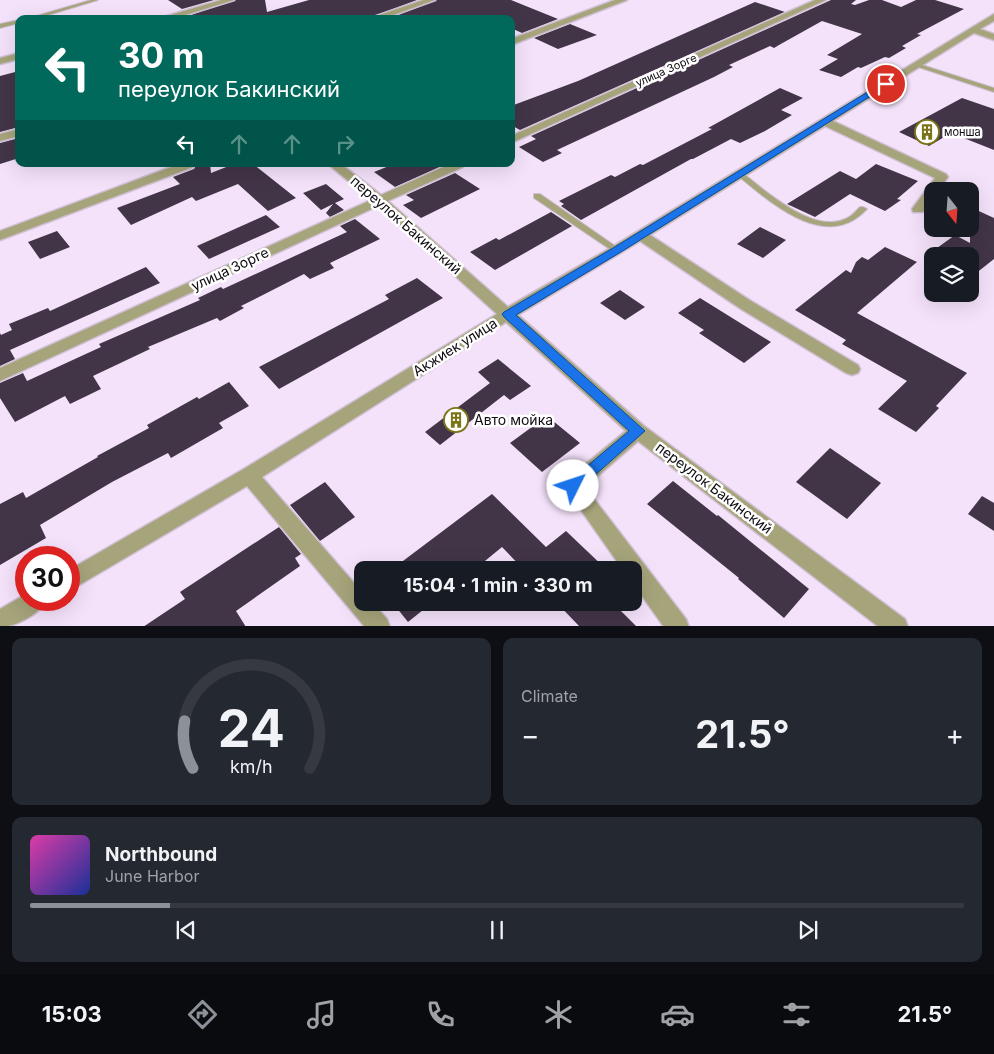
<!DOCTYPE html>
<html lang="en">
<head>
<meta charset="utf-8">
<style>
	body { margin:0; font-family:Inter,sans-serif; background:#242831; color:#f1f3f6; height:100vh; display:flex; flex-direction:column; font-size:19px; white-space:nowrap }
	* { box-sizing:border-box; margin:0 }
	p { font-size:16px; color:#9ea1a6 }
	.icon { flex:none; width:28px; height:28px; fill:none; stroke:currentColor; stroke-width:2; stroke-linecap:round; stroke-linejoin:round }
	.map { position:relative; height:626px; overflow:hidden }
	.sheet { display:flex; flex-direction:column; gap:12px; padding:12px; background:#0d0f14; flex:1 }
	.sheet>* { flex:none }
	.banner { position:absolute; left:15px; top:15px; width:500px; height:152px; border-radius:10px; box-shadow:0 5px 20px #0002; background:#00695c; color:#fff; overflow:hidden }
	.needle { width:32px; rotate:163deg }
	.fabs { position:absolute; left:924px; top:182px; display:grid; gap:10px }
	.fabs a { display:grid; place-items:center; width:55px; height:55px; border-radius:10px; background:#171b24; box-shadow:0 5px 20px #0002; font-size:25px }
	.speed { position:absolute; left:15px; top:546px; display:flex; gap:10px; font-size:25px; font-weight:700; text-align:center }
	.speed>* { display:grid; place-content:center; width:65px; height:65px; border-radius:50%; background:#171b24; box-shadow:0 5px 20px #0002; line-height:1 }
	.speed .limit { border:8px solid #d22; background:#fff; color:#111 }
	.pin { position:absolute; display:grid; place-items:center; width:42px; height:42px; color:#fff; margin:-21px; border:2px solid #fff; border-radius:50%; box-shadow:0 1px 5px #0007 }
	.me { position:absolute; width:55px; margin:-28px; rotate:49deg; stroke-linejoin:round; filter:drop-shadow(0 0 4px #0008) }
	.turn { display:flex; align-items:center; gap:18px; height:105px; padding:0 20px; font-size:22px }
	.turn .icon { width:65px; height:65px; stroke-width:2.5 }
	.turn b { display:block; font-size:35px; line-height:42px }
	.lanes { display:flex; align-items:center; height:48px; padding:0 20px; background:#0003; justify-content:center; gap:25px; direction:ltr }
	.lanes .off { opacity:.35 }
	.big { font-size:38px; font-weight:700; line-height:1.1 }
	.sheet .widget { flex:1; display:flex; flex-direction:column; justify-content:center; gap:8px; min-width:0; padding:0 18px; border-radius:10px; background:#242831 }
	.sheet .dial { align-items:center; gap:0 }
	.dial svg { height:130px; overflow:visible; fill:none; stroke:#363941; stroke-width:7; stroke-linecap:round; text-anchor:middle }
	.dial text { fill:#f1f3f6; stroke:none }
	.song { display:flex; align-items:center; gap:15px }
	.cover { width:60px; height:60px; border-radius:8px; background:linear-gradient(135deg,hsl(320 70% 55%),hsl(230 70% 35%)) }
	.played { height:5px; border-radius:2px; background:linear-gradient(90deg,#8c9099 15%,#363941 15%) }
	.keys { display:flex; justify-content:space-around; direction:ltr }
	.heat { display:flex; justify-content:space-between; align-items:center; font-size:28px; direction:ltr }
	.sheet .tiles { flex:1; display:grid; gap:12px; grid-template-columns:1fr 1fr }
	.widget:last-child { grid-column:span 2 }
	.trip { position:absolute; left:354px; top:561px; width:288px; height:50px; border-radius:10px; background:#171b24; box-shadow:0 5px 20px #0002; font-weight:700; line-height:50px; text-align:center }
	.menu { display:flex; height:80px; justify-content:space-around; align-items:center; background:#090b0e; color:#9ea1a6 }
	.menu .icon { width:35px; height:35px }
	.menu .on { color:#8c9099 }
	.menu b { font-size:22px; color:#f1f3f6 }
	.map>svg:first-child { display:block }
</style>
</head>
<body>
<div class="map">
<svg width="994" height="627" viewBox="0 0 994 627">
	<rect width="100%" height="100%" fill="#f4e2fa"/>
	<g fill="#433548">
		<path d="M168 0H214L182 9Z"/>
		<path d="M236 0H265L267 12 309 0H417L366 19H196L191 15Z"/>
		<path d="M437 0H511L558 19 522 33 511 28V19H388Z"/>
		<path d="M831 0H856L851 4 855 5 869 0H882L901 7 916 0H935L964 9 917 34 921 35 902 46 906 48 889 58 885 57 861 68 858 67 841 77 819 70 838 59 827 55 862 34 822 21 779 45 774 48 770 46 729 65 733 67 714 77 557 150 562 153 543 162 519 147 536 139 531 136Z"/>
		<path d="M755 2 785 12 520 130 511 125V106L578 81Z"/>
		<path d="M570 24 597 35 558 49 534 38Z"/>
		<path d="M19 71V127L0 132V76Z"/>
		<path d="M780 88 803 98 781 110 792 115 765 131 740 143 731 139 693 159H691L581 220 561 206 564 204 559 201 611 175 615 177 640 164 643 165 712 129 708 128Z"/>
		<path d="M962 98 994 109V150L951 133 929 146 899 132Z"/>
		<path d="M19 138V158L0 164V143Z"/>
		<path d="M197 164H210L211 173 234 164H253L296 198 268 211 238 184 196 201 192 197 131 225 117 208 180 184 173 177 194 169Z"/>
		<path d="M394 164H443L444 165 395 187 374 172Z"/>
		<path d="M876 164 918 181 897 199 901 200 885 211 850 194 815 217 787 204 840 171 856 179Z"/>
		<path d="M455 173 480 189 421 218 403 205 414 200 406 195Z"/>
		<path d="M326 184 344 199 335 203 344 210 330 217 326 213 333 204 321 210 303 193Z"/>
		<path d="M970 207 994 218V259L970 278V256H926L955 235 970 243Z"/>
		<path d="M551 212 572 226 495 270 470 252 496 238 499 240Z"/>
		<path d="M266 215 280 227 209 259 197 246Z"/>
		<path d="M355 219 380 239 330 263 334 268 310 279 304 274 241 306 244 308 220 321 217 318 148 347 150 349 93 376 101 389 70 404 65 396 15 422 0 398V383L23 373 27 381 101 347 99 344 200 300 198 298 221 287 223 289 347 232 340 226Z"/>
		<path d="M760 227 786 240 763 258 737 244Z"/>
		<path d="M57 231 70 247 40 259 28 242Z"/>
		<path d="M885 247 917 262 857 313 967 373 936 406 939 408 916 432 878 409 907 381 842 344 846 340 795 310 846 270 851 273 856 262 862 257 868 260Z"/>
		<path d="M146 267 160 283 10 350 15 359 0 366V333L1 335 12 330 9 324 48 308 50 311Z"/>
		<path d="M417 278 443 298 279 389 259 367 389 299 385 295Z"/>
		<path d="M620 290 645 307 625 320 600 303Z"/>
		<path d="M700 298 771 342 744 363 699 333 704 330 678 313Z"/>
		<path d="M498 359 531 386 510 400 504 395 440 445 425 432 490 383 478 372Z"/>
		<path d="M229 382 249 406 219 423 223 428 171 458 168 453 112 482 40 525 46 538 0 565V504L23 492 26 498 98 457 97 456 149 428 147 425 197 397 199 399Z"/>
		<path d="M547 416 580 443 542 472 510 443Z"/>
		<path d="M830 448 881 483 847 519 796 482Z"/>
		<path d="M673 481 717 516 718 515 809 589 784 618 738 579 739 578 647 504Z"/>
		<path d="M325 482 355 517 320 541 290 505Z"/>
		<path d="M492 494 546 547 566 531 607 570H524L502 547 474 570H391Z"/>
		<path d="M982 496 994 503V531L968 514Z"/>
		<path d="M279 527 301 554 295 558 300 566 236 611 246 627H143L185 599 180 592Z"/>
		<path d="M392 602H433L408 622Z"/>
		<path d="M556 602H612L637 627H580Z"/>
	</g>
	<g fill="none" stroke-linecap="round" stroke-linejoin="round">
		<defs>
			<g id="service">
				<path d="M91 0H98L35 19H26Z"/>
				<path d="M19 20V23L0 28V24Z"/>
				<path d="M915 64H919L994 88V92L915 66Z"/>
				<path d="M739 172C748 176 756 184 764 190 784 205 819 231 845 219 851 217 856 211 860 207H863L867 209C826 253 771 203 737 175V173Z"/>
				<path d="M534 194H540L621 250 617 252H614L534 198Z"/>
			</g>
			<g id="minor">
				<path d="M221 0H234L172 19H157Z"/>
				<path d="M423 0H435L382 19H368Z"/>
				<path d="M615 0H627L511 45V39Z"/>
				<path d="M815 0H826L511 143V136Z"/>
				<path d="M994 14V21L980 29 994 34V40L974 33 833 121 946 174 948 177 938 191H932V198L923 212H913L912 209 935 178 825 126 650 235 751 301 858 365 860 369 858 373 852 375 846 373 741 309 640 241 518 315 644 426 905 619 908 627H879L638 441 585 487 686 619 689 627H664L632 582V570H623L564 486 566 480 626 431 506 322 262 477 362 592V602H372L387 619 390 627H365L247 486 69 591V570L242 470 497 314 378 206 0 381V368L371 200 328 164H341L381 195 450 164H465L463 167 388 201 508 307 612 247Z"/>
				<path d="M19 53V59L0 64V58Z"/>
				<path d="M19 129V136L0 141V134Z"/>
				<path d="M179 164H195L193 167 0 240V231Z"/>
				<path d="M26 594V600H47C40 614 15 627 0 627V609Z"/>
			</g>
		</defs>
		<use href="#service" stroke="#d0bfd5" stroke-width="2"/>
		<use href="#minor" stroke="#d0bfd5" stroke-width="3"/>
		<use href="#service" fill="#a6a47a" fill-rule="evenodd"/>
		<use href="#minor" fill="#a6a47a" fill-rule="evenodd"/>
	</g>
	<path fill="#1a73e8" stroke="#114b97" d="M884 82 890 84 621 252 516 315 645 431 578 490 573 492 568 490 566 486 568 482 629 431 504 317 502 314 504 312 613 248Z"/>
	<defs>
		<symbol id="building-ring" viewBox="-11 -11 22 22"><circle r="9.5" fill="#fff" stroke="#7b7417" stroke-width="1.5"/><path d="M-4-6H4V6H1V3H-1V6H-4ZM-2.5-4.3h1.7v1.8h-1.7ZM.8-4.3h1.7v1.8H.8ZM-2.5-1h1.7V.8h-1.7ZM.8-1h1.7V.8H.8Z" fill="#7b7417"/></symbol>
	</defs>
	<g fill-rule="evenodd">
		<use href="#building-ring" x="913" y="118" width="28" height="28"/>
		<use href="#building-ring" x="442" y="406" width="28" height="28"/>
	</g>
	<g text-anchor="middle" stroke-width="5" stroke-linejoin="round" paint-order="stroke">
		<g font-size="11" fill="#100a11" stroke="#fff">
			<text transform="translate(666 70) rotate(-24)" y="4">улица Зорге</text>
		</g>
		<g font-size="11" fill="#100a11" stroke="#fff" text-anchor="start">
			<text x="944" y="136">монша</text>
		</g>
		<g font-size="14" fill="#100a11" stroke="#fff">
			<text transform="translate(406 225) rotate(41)" y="5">переулок Бакинский</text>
			<text transform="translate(230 269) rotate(-25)" y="5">улица Зорге</text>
			<text transform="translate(455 347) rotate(-32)" y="5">Акжиек улица</text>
			<text transform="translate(714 488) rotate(37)" y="5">переулок Бакинский</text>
		</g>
		<g font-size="14" fill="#100a11" stroke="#fff" text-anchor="start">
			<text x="474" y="425">Авто мойка</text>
		</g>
	</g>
</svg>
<div class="fabs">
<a><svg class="needle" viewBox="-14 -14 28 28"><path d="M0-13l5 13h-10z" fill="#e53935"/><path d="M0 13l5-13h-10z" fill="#9ea1a6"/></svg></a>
<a><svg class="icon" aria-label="layers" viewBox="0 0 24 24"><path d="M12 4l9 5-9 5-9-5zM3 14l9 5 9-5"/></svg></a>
</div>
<div class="speed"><div class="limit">30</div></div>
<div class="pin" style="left:886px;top:84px;background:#d93025"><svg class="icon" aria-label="arrive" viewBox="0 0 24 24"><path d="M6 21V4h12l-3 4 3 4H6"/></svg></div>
<svg class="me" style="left:573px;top:486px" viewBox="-20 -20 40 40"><circle r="19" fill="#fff"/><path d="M0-13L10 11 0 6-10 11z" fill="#1a73e8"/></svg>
<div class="trip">15:04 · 1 min · 330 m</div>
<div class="banner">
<div class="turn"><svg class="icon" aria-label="left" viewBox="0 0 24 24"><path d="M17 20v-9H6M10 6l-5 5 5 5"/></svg><div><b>30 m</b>переулок Бакинский</div></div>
<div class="lanes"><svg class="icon" aria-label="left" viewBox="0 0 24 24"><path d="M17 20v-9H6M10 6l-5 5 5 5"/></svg><svg class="icon off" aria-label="ahead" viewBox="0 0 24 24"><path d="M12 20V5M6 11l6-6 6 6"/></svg><svg class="icon off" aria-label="ahead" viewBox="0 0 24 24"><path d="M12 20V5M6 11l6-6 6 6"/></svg><svg class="icon off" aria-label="right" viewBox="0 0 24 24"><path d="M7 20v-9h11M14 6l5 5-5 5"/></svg></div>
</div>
</div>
<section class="sheet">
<div class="tiles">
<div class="widget dial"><svg viewBox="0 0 100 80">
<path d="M14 69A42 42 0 1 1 86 69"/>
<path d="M14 69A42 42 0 0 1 9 40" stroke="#8c9099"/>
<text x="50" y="56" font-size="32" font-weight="700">24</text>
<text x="50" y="72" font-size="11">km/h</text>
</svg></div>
<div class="widget"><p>Climate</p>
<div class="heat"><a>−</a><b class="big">21.5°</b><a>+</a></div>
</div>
<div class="widget">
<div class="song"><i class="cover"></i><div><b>Northbound</b><p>June Harbor</p></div></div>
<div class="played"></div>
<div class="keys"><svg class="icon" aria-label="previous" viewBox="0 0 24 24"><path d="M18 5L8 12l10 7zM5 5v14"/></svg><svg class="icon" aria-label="pause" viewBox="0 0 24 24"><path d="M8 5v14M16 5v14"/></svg><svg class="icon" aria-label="next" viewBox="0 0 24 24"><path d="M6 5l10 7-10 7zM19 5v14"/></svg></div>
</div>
</div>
</section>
<nav class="menu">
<b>15:03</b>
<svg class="icon on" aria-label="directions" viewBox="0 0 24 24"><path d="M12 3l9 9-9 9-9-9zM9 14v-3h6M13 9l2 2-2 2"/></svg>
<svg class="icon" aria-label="music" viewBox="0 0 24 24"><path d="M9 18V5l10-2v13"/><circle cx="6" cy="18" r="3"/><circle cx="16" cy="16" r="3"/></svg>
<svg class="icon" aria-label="phone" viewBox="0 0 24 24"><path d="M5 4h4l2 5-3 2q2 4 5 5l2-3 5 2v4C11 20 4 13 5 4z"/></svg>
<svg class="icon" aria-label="climate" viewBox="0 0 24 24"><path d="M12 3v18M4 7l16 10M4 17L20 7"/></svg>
<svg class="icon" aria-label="car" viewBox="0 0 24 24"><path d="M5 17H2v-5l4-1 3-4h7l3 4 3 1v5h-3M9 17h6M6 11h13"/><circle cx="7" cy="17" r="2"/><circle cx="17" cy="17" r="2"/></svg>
<svg class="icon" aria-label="filters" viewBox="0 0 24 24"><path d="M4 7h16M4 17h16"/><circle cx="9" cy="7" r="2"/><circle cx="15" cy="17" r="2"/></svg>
<b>21.5°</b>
</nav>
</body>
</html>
